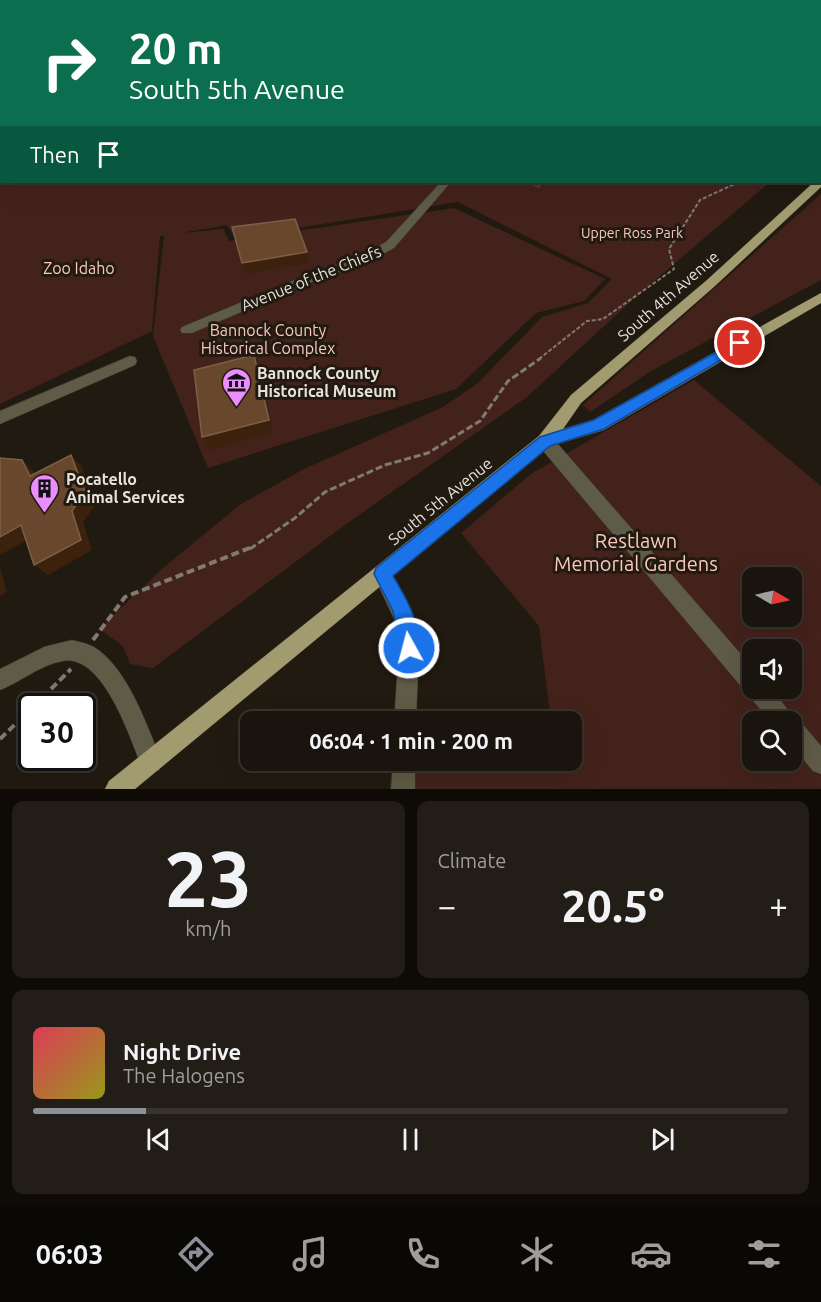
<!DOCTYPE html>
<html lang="en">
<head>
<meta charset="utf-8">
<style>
	body { margin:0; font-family:Ubuntu,sans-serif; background:#221d16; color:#f1f3f6; height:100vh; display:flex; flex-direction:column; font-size:22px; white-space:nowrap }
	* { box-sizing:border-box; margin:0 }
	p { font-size:20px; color:#9f9e9d }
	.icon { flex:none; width:33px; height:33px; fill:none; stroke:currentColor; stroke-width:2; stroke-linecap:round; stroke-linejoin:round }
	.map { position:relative; height:789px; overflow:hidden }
	.drawer { display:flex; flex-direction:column; gap:12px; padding:12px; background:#0e0b07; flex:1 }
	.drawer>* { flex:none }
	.guide { position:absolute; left:0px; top:0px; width:822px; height:183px; box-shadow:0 6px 24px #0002,0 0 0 2px #37332e; background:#0b6e4f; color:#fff; overflow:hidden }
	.needle { width:39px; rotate:99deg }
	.tools { position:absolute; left:742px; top:567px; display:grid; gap:12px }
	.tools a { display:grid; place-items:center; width:60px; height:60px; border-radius:12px; background:#19140d; box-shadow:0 6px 24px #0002,0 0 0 2px #37332e; font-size:30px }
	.speed { position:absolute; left:18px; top:693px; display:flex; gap:12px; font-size:30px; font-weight:700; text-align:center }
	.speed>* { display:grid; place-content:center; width:78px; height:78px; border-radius:50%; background:#19140d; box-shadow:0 6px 24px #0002,0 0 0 2px #37332e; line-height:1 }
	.speed .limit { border:3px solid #111; border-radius:9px; background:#fff; color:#111 }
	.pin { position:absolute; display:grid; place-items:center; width:51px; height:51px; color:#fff; margin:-26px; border:3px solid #fff; border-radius:50%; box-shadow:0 2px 6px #0007 }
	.me { position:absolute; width:66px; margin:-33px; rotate:353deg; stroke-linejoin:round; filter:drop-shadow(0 0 4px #0008) }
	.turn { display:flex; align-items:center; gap:21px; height:126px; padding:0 30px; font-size:27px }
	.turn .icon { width:78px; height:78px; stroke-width:2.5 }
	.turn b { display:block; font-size:42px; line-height:51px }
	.then { display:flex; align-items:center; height:57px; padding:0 30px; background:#0003; gap:12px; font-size:22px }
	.big { font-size:45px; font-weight:700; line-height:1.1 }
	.drawer .card { flex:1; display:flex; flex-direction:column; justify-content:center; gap:9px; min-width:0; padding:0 21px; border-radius:12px; background:#221d16 }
	.drawer .dial { align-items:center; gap:0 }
	.dial b { font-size:78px; line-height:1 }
	.song { display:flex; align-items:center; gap:18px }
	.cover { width:72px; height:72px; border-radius:9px; background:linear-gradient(135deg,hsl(350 70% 55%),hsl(60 70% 35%)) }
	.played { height:6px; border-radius:3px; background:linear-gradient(90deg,#8c9099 15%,#37332e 15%) }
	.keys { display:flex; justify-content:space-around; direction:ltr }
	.heat { display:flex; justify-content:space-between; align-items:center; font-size:33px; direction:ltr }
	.drawer .tiles { flex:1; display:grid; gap:12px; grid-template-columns:1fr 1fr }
	.card:last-child { grid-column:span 2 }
	.trip { position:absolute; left:240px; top:711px; width:342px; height:60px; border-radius:12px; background:#19140d; box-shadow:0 6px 24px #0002,0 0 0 2px #37332e; font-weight:700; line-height:60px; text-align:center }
	.tab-bar { display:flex; height:96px; justify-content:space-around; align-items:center; background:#0a0805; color:#9f9e9d }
	.tab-bar .icon { width:42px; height:42px }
	.tab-bar .selected { color:#8c9099 }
	.tab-bar b { font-size:27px; color:#f1f3f6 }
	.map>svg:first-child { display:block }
</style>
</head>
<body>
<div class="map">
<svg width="821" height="789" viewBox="0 0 821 789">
	<rect width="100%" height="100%" fill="#211a11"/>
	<g fill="#44221c" fill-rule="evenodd">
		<path d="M30 0H407L409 1 21 2Z"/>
		<path d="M0 82 2 182H770L640 293 527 397 345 525 153 668 130 664 123 646 99 629 163 568 241 504 302 470 443 407 478 383 542 317 588 303 612 279 458 202 235 238 227 225 181 233 223 229 229 241 454 208 605 279 584 301 536 313 456 389 208 468 153 336 164 236H160L152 331 0 404Z"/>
		<path d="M821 194V280L651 371 590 412 583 405Z"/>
		<path d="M694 380 821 486V789H403V761L572 760V722L551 721 539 626 461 533 531 474ZM753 578H792V616H753ZM753 650H792V688H753ZM753 722H792V760H753Z"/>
	</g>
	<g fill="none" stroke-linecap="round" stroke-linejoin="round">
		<defs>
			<g id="minor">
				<path d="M112 0H120L111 2Z"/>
				<path d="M232 0H239L240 2H233Z"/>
				<path d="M492 0H500L501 2H493Z"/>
				<path d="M584 0H592L593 2H585Z"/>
				<path d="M622 0H631L620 2Z"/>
				<rect x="820" y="63" width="1" height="4"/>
				<rect x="0" y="75" width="2" height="6"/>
				<rect x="820" y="148" width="1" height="6"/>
				<path d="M441 182H451L394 248 366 263 312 282 192 333H182L180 330 182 327 304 276 358 257 386 242Z"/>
				<path d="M130 356 135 357 137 361 135 365 0 424V411Z"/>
				<path d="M545 434 551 436 753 668V688H771L795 719 800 721 821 746V774L813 771 792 746V722H771L539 446 537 441 539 436Z"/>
				<path d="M382 565 389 568 416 622 419 648 416 722H394L399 648 396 623 373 574 375 568Z"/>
				<path d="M72 640C79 642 87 643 94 647 128 668 147 726 162 762L159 770 151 773 143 770C131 741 104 654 63 661 40 665 21 682 0 690V669L44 647Z"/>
				<path d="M393 760H415V789H391Z"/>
			</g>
			<path id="major" d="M821 179V187L715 286 581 403 563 429 593 420 821 293V303L604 430 550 446 135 789H105L109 781 539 436 571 395 707 280 814 182H820Z"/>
		</defs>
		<use href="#minor" stroke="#3d362d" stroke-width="1"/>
		<use href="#major" stroke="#3d362d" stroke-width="1"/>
		<path stroke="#7f7a72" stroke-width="2" stroke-dasharray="4 2" stroke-linecap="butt" d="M539 359 587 321 603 319 674 269 669 249 700 200 739 182"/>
		<path stroke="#7f7a72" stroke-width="3" stroke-dasharray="7 3" stroke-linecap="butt" d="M250 549 295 518 325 492 385 465 428 453 480 421 508 381 541 358"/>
		<g stroke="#7f7a72" stroke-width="4" stroke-dasharray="8 4" stroke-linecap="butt">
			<path d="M93 640 125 597 252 547"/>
			<path d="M34 706 71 669"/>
			<path d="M0 739 32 708"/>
		</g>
		<use href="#minor" fill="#5e5b46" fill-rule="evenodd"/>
		<use href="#major" fill="#a29b6f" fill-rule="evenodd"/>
	</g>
	<path fill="#593417" d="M525 182H548L540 189Z"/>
	<g fill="#3c220c">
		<path d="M545 182H548L540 189V185Z"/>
		<path d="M307 252 309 263 245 274 242 263Z"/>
		<path d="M254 355 259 368 273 433 209 450 202 437Z"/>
		<path d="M71 455 82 467 96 504 83 522 92 550 48 575 34 565 72 511Z"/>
		<path d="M22 460 34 472 42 487 30 476Z"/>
		<path d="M21 525 35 536 0 555V537Z"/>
		<path d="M0 567 7 592 0 596Z"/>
	</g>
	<g fill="#68472c" stroke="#7c5f48" stroke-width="1.5">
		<path d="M533 182H545L540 185Z"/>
		<path d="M295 219 307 252 242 263 232 227Z"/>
		<path d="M254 355 269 420 202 437 194 370Z"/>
		<path d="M71 455 85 492 72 511 81 540 34 565 21 525 0 537V458L22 460 30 476Z"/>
	</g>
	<path fill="#1a73e8" stroke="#114b97" stroke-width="1.5" d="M740 339 746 343 745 346 604 429 550 446 393 576C405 597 426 629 415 655L409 657 402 655 393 611 374 574 376 568 540 437 594 420Z"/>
	<defs>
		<symbol id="museum-pin" viewBox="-11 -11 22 30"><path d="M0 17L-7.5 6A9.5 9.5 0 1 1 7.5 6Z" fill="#eb8dfc" stroke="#211a11"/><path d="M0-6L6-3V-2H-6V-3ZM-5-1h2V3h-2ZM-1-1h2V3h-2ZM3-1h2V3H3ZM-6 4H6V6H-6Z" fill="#111"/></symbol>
		<symbol id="building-pin" viewBox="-11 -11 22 30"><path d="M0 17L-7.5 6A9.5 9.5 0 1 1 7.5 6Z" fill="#eb8dfc" stroke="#211a11"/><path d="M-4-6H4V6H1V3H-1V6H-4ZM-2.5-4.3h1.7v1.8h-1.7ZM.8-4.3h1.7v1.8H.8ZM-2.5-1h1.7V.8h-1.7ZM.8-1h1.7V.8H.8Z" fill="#111"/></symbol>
	</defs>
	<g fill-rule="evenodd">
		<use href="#museum-pin" x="220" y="366" width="33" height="45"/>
		<use href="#building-pin" x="28" y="472" width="33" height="45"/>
	</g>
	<g text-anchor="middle" stroke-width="6" stroke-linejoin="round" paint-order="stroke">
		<g font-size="14" fill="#fcc8be" stroke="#211a11">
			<text x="632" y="238">Upper Ross Park</text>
		</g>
		<g font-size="16" fill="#fcc8be" stroke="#211a11">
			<text x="79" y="274">Zoo Idaho</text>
			<text x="268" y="336">Bannock County<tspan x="268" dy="18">Historical Complex</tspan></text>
		</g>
		<g font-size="16" fill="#e7e3dc" stroke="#211a11">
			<text transform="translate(311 278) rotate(-22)" y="6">Avenue of the Chiefs</text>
			<text transform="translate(668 296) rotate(-41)" y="6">South 4th Avenue</text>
			<text transform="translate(440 501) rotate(-39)" y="6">South 5th Avenue</text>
		</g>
		<g font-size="16" font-weight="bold" fill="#e7e3dc" stroke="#211a11" text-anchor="start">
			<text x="257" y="379">Bannock County<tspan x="257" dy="18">Historical Museum</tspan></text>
			<text x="66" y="485">Pocatello<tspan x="66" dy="18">Animal Services</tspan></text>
		</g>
		<g font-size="20" fill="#fcc8be" stroke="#211a11">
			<text x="636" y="548">Restlawn<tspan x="636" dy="23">Memorial Gardens</tspan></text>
		</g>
	</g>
</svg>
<div class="tools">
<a><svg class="needle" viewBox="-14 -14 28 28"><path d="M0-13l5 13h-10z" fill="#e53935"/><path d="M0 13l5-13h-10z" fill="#9f9e9d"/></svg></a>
<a><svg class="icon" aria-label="sound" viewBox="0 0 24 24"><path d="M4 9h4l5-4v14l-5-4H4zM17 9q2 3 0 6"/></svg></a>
<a><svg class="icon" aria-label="search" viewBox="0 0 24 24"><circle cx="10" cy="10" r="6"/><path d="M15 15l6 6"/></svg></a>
</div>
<div class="speed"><div class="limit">30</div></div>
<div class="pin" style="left:740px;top:343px;background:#d93025"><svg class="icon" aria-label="arrive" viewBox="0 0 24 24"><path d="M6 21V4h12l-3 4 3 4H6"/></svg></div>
<svg class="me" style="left:409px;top:648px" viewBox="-20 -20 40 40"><circle r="17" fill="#1a73e8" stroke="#fff" stroke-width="3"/><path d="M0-11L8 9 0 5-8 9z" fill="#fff"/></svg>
<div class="trip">06:04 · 1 min · 200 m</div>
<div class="guide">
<div class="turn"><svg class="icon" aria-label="right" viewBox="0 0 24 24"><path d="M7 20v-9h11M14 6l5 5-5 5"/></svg><div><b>20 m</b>South 5th Avenue</div></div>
<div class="then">Then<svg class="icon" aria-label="arrive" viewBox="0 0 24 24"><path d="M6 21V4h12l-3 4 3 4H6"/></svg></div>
</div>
</div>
<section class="drawer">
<div class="tiles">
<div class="card dial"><b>23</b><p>km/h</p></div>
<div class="card"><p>Climate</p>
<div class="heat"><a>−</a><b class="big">20.5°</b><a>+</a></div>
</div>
<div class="card">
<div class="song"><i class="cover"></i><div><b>Night Drive</b><p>The Halogens</p></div></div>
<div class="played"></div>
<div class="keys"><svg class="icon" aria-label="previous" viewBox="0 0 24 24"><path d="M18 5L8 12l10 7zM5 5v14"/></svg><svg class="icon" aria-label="pause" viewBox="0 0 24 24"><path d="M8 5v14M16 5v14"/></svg><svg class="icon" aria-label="next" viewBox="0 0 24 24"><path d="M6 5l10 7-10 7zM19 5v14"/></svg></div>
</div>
</div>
</section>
<nav class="tab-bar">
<b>06:03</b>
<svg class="icon selected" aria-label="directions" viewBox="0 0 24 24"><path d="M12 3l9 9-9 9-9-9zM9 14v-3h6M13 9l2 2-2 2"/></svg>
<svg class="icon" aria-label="music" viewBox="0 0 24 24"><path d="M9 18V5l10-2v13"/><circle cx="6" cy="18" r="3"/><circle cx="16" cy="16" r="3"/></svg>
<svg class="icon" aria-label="phone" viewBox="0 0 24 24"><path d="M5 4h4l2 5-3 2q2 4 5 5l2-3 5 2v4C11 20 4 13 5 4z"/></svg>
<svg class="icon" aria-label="climate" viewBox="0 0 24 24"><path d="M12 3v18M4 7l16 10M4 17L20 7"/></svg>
<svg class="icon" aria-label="car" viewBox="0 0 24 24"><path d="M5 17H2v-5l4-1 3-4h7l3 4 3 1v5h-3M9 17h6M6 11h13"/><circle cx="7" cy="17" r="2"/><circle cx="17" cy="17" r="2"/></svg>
<svg class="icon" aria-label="filters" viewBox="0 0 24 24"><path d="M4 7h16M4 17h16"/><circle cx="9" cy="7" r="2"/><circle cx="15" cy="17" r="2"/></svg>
</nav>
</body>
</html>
